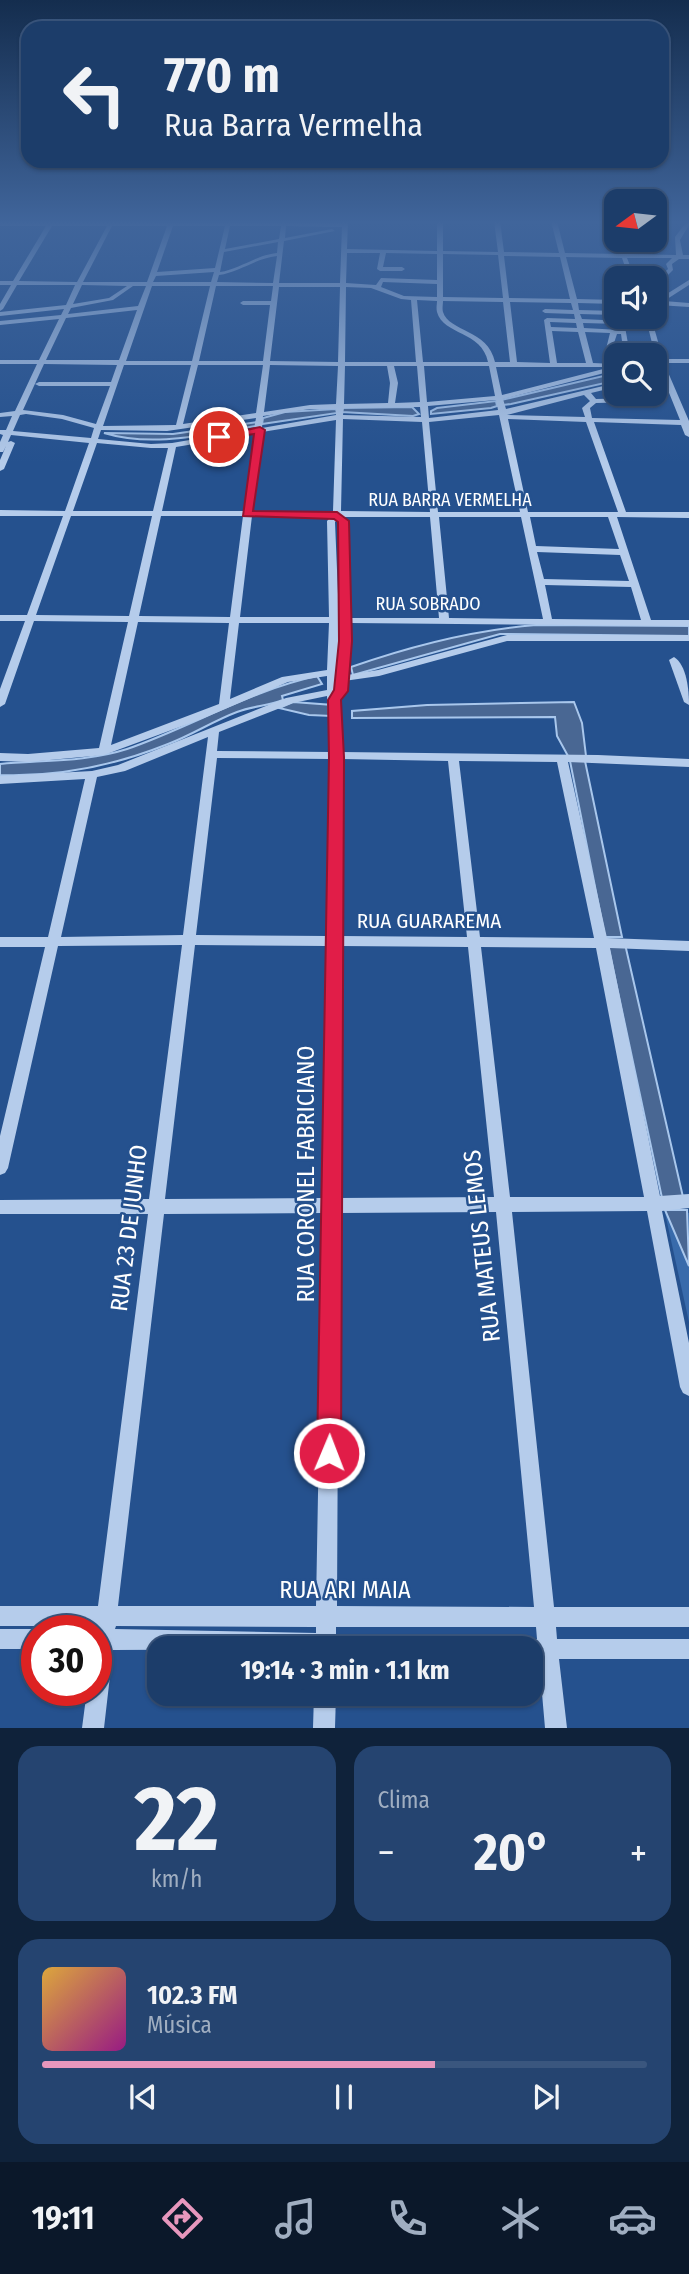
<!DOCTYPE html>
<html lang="pt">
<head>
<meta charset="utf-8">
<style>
	body { margin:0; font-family:"Fira Sans Condensed",sans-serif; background:#254470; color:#f1f3f6; height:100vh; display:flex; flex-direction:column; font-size:26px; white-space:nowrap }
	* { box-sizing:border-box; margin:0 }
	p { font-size:23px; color:#a0aec1 }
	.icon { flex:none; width:38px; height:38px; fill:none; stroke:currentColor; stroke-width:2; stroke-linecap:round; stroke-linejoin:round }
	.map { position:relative; height:1728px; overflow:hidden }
	.drawer { display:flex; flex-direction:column; gap:18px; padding:18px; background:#0f223a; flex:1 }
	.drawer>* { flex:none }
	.guide { position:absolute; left:21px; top:21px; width:648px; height:147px; border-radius:21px; box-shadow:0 2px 5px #0004,0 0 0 2px #3a567e; background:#1c3d6a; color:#f1f3f6; overflow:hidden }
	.needle { width:46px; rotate:255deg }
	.fabs { position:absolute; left:604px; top:189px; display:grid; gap:14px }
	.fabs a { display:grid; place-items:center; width:63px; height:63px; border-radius:14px; background:#1c3d6a; box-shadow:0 2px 5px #0004,0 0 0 2px #3a567e; font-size:35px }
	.speed { position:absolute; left:21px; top:1615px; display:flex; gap:14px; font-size:35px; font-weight:700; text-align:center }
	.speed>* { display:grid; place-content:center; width:91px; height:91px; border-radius:50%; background:#1c3d6a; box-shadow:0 2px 5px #0004,0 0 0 2px #3a567e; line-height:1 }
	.speed .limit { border:10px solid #d22; background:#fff; color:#111 }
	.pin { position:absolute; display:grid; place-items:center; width:60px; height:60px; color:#fff; margin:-30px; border:4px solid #fff; border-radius:50%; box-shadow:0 2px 7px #0007 }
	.me { position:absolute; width:77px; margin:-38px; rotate:1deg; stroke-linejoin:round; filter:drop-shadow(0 0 5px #0008) }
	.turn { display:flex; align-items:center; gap:24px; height:147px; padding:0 28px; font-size:32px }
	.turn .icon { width:91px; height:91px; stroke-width:2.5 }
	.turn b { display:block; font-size:49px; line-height:60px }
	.big { font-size:52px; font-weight:700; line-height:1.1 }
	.drawer .tile { flex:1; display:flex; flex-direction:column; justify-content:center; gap:10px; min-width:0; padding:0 24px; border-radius:21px; background:#254470 }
	.drawer .dial { align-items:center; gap:0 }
	.dial b { font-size:91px; line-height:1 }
	.song { display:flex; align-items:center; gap:21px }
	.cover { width:84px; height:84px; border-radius:10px; background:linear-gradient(135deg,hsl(40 70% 55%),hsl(310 70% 35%)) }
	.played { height:7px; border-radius:4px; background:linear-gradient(90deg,#e797bd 65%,#3a567e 65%) }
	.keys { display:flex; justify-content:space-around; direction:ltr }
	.heat { display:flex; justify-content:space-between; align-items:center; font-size:38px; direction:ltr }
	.drawer .tiles { flex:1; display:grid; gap:18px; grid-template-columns:1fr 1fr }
	.tile:last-child { grid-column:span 2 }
	.trip { position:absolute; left:147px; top:1636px; width:396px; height:70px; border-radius:21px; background:#1c3d6a; box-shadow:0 2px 5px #0004,0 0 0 2px #3a567e; font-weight:700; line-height:70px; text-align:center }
	.tabs { display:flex; height:112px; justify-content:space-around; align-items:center; background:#0b182a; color:#a0aec1 }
	.tabs .icon { width:49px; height:49px }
	.tabs .selected { color:#e797bd }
	.tabs b { font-size:32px; color:#f1f3f6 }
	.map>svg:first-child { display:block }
</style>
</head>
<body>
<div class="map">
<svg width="689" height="1728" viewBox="0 0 689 1728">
	<rect width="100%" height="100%" fill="#25518e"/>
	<path fill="#396bab" d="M665 1213H689V1322Z"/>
	<g fill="#496793" stroke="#a9c7ec" stroke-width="2">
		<path d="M616 373 614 381 511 404 503 405 501 400Z"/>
		<path d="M496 401 497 406 491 408 431 414V411L437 408Z"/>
		<path d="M412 407 419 414 413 416 342 412 341 408Z"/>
		<path d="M336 409 337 413 262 424 263 418 285 412Z"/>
		<path d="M257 422 256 426C205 434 154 448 104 433L173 434Z"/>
		<path d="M536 625 689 626V636L500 634 353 675 351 667C411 646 473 630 536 625Z"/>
		<path d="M317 676 322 684 282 696 283 700C268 706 253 706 237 712 213 721 192 735 168 744 116 765 57 777 0 775V764C42 760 87 762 127 749 191 727 251 690 317 676Z"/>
		<path d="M293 702 333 705 332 716 309 715 279 708Z"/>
		<path d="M574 702 582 723 586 756H568L557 736 555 717 352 718V711L427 705Z"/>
		<path d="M570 761H585L622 937H605Z"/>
		<path d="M625 944 683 1197 662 1198 608 945Z"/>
		<path d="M665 1210H687L689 1266Z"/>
	</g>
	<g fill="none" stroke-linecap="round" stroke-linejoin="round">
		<g fill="#b5cceb" fill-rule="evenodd">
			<path d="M49 221 226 223V221H232L231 223H281V221H287L286 223H342V221H348L347 249 437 251V221H443V251L498 252 494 221H500L504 252 559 253 551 221H557L565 253 620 254 615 240 616 239 621 240 626 254 676 255 675 237 687 221H689V225L680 240 683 255H689V259H679L672 264 673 270 656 287 654 288V282L668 269 666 264 672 258H627L635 278H629L622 258 566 257 577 299 616 300V304L578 303 579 310 616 311V315L580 314 582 319 624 321 630 355H624L621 334H617L612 349 609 351 606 349 610 333 585 332 593 363 614 364 616 370 503 399 506 409 616 383V387L591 393 596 399 635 398 639 400 635 402 596 403 590 408 592 418 680 420 657 363H654L656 359 649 331 648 317H654L655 331 663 359H689V363H664L689 421V437L685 435 681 425 594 422 626 512H689V518L617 517 651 620H689V626L351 623 347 675 378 670 507 635H689V641H507L379 676 337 682V688H345L346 690 337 694 341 752 598 755 689 759V767L568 762 607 938 689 941V951L610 948 660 1196 689 1194V1208L662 1211 689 1343V1396L683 1393 680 1387 647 1211 512 1212 554 1607H689V1627H556L557 1639H689V1659H559L567 1728H545L539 1659H530V1648L113 1650 104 1728H82L87 1690H96V1631H92L95 1630V1626H0V1606H98L148 1214H0V1200L149 1199 182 945 58 946 8 1168 5 1173 0 1175V1136L45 947H0V937H48L85 779 0 784V776L92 771 118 765 286 698 327 690V676L288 682 204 718 104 755 28 762 0 761V753L28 754 99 748 128 622 34 621 5 704 0 707V689L25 621H0V615H27L63 516H0V510L65 511 89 443 11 435 8 442 11 441 15 443 4 469 0 471V460L6 446 3 452H0V442L3 435 0 434V430H6L12 416 0 417V413L15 411 37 364H0V360H39L59 319 0 325V321L61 315 64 309 0 316V312L66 305 75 285H17L3 309 0 311V304L11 285H0V281H13L46 226H0V222ZM52 226H107L77 282 19 281ZM112 226H167L147 282H83ZM173 226H225L215 268 157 272ZM230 226H281L279 239 225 249ZM286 226 342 227 340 283H279L284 241 335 231 332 229 285 238ZM278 242 277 253C256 255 240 269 220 272L224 252ZM347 253H380L377 269 380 271H402L405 269 402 267H383L386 253 437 254V280L381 278 376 285 346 283ZM443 254 498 255 503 298 443 297ZM277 256 273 283 217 282 219 275C240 272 256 258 277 256ZM504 256 560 257 570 299 509 298ZM214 272 211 282H153L156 276ZM383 282 437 284V297L404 296 381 287ZM82 285 127 286 109 298 73 304ZM133 286H146L138 306 68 314 71 308 113 300ZM152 286H210L192 361H126ZM216 286H273L271 301H243L240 303 243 305H270L263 361H199ZM279 287H340L338 362 270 361ZM346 287 371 288 401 299 411 300 416 362H345ZM417 300 437 301C437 304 436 308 437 312 443 335 482 331 488 362H423ZM443 301 503 302 510 362H495C488 329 449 332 443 312 442 309 443 304 443 301ZM510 302 571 303 573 310 545 309 542 311 545 313 574 314 575 319 547 318 544 320 550 363 517 362ZM137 310 119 360H46L66 318ZM550 322 576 323 577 328 551 327ZM583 323 620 324V330L584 328ZM552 331 578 332 586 363H557ZM44 364 117 365 111 382H39L35 384 39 386H110L96 424 63 415 23 410ZM124 365H191L176 425 103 426ZM198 365H263L256 413 183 424ZM270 365 338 366 336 404 310 405 264 412ZM345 366H387L390 383 388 403 344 404ZM394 366H417L420 402 395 403 398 383ZM424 366H489L495 396 427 402ZM496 367H611L502 395ZM584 395 590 401 582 408 585 417 507 415ZM496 400 498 410 429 418 428 406ZM420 407 421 417 343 415 344 408ZM310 409H336V415L262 428 263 416ZM26 414 62 419 94 428 91 438 13 431 20 415ZM499 415 520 512H438L429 422ZM256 418 254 429 172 443 151 444 98 439 101 430 167 431ZM343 419 422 422 430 512 341 511ZM508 419 586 422 618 512H528ZM336 420 333 511H252L262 432ZM254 434 244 511H162L176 447ZM97 443 151 448H168L153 511H73ZM71 516H152L129 616 36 615ZM161 516H243L230 617 139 616ZM252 516 331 517 327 521 329 617H240ZM343 517H430L439 618H351L348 521ZM439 517H521L543 619 449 618ZM530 517H608L619 549 536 546ZM337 520 340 522 341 618H339L335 522ZM537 552 620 555 629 581 544 579ZM545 585 631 587 641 620 552 619ZM138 622 229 623 219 704 111 745ZM239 623H329L327 670 282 677 230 699ZM339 623H341L338 665ZM327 696 330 752 217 751 219 732 293 703ZM208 737 183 935 61 937 97 777 125 771ZM217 758 330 759 327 936 196 935ZM342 759 448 761 467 937 340 936ZM459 761 557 762 594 938 480 937ZM195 945 327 946 323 1198 165 1199ZM340 946 468 947 494 1197 339 1198ZM481 947 596 948 644 1197H510ZM496 1212 534 1607 337 1606 339 1213ZM323 1213 316 1606H118L164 1214ZM116 1626 316 1627V1633L115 1629ZM336 1627H536L537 1639 524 1641 516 1638 336 1634Z"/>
			<path d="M609 221H615L616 235 613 233Z"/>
			<path d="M689 280V285L664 301 689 303V307L658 305 654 307V302Z"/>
			<path d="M674 657C687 665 689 691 689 705L684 702 669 660Z"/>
			<path d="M0 1629H37L42 1631H37V1649H0Z"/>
			<path d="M314 1694H336L335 1728H313Z"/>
		</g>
	</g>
	<linearGradient id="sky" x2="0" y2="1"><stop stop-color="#142d4e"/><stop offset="0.48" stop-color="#40659b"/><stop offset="1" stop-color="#40659b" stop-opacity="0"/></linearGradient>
	<rect width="689" height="463" fill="url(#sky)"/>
	<path fill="#e11d48" stroke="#92132f" stroke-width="2" d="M260 427 265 430 253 511 337 512 349 521 352 641 348 691 341 700 344 757 341 1453 337 1462 329 1465 321 1462 317 1453 329 757 328 700 334 690 339 641 338 522 334 519 243 516 254 434 219 440 214 437Z"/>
	<g text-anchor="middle" stroke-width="5" stroke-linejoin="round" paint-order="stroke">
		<g font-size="18" fill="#fff" stroke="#25518e">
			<text x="450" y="506">RUA BARRA VERMELHA</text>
			<text x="428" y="610">RUA SOBRADO</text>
		</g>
		<g font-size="21" fill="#fff" stroke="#25518e">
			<text x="429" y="928">RUA GUARAREMA</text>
		</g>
		<g font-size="24" fill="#fff" stroke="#25518e">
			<text transform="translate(306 1174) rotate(-90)" y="8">RUA CORONEL FABRICIANO</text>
			<text transform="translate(129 1228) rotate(-83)" y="8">RUA 23 DE JUNHO</text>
			<text transform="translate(482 1246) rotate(-96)" y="8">RUA MATEUS LEMOS</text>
			<text x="345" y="1598">RUA ARI MAIA</text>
		</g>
	</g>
</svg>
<div class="fabs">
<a><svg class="needle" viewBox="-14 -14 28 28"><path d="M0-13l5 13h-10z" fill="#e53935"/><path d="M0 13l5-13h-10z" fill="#a0aec1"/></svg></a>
<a><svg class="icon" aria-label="sound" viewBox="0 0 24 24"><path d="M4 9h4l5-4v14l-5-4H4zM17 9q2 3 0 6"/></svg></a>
<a><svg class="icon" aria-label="search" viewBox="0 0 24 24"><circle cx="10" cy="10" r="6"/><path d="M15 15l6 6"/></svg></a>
</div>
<div class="speed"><div class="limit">30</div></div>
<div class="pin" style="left:219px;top:437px;background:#d93025"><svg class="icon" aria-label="arrive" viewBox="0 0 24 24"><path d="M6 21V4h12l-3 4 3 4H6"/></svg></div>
<svg class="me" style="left:329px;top:1453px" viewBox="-20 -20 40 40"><circle r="17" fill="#e11d48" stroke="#fff" stroke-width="3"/><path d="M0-11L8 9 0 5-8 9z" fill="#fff"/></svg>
<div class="trip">19:14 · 3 min · 1.1 km</div>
<div class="guide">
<div class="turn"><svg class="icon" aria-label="left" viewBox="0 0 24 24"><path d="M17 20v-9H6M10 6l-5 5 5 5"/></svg><div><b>770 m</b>Rua Barra Vermelha</div></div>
</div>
</div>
<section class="drawer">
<div class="tiles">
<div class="tile dial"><b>22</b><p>km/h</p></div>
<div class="tile"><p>Clima</p>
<div class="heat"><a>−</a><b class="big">20°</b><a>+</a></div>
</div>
<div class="tile">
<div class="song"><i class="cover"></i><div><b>102.3 FM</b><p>Música</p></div></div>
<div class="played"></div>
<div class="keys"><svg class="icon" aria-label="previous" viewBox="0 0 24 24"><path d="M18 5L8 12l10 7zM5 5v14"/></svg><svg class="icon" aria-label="pause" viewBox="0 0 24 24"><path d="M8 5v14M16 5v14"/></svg><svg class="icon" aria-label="next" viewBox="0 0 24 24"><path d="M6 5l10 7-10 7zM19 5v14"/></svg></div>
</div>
</div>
</section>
<nav class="tabs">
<b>19:11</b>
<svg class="icon selected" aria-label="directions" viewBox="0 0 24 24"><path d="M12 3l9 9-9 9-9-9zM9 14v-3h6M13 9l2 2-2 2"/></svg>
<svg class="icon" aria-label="music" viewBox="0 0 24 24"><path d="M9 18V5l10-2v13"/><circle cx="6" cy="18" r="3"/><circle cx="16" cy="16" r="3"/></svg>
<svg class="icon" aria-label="phone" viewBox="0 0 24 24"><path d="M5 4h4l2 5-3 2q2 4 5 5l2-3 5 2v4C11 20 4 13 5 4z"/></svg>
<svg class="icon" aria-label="climate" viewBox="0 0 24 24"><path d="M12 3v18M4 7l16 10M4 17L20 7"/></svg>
<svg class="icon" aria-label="car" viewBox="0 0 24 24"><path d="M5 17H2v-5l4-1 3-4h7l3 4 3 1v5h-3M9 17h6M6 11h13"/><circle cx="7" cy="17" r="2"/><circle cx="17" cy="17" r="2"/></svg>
</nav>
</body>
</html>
